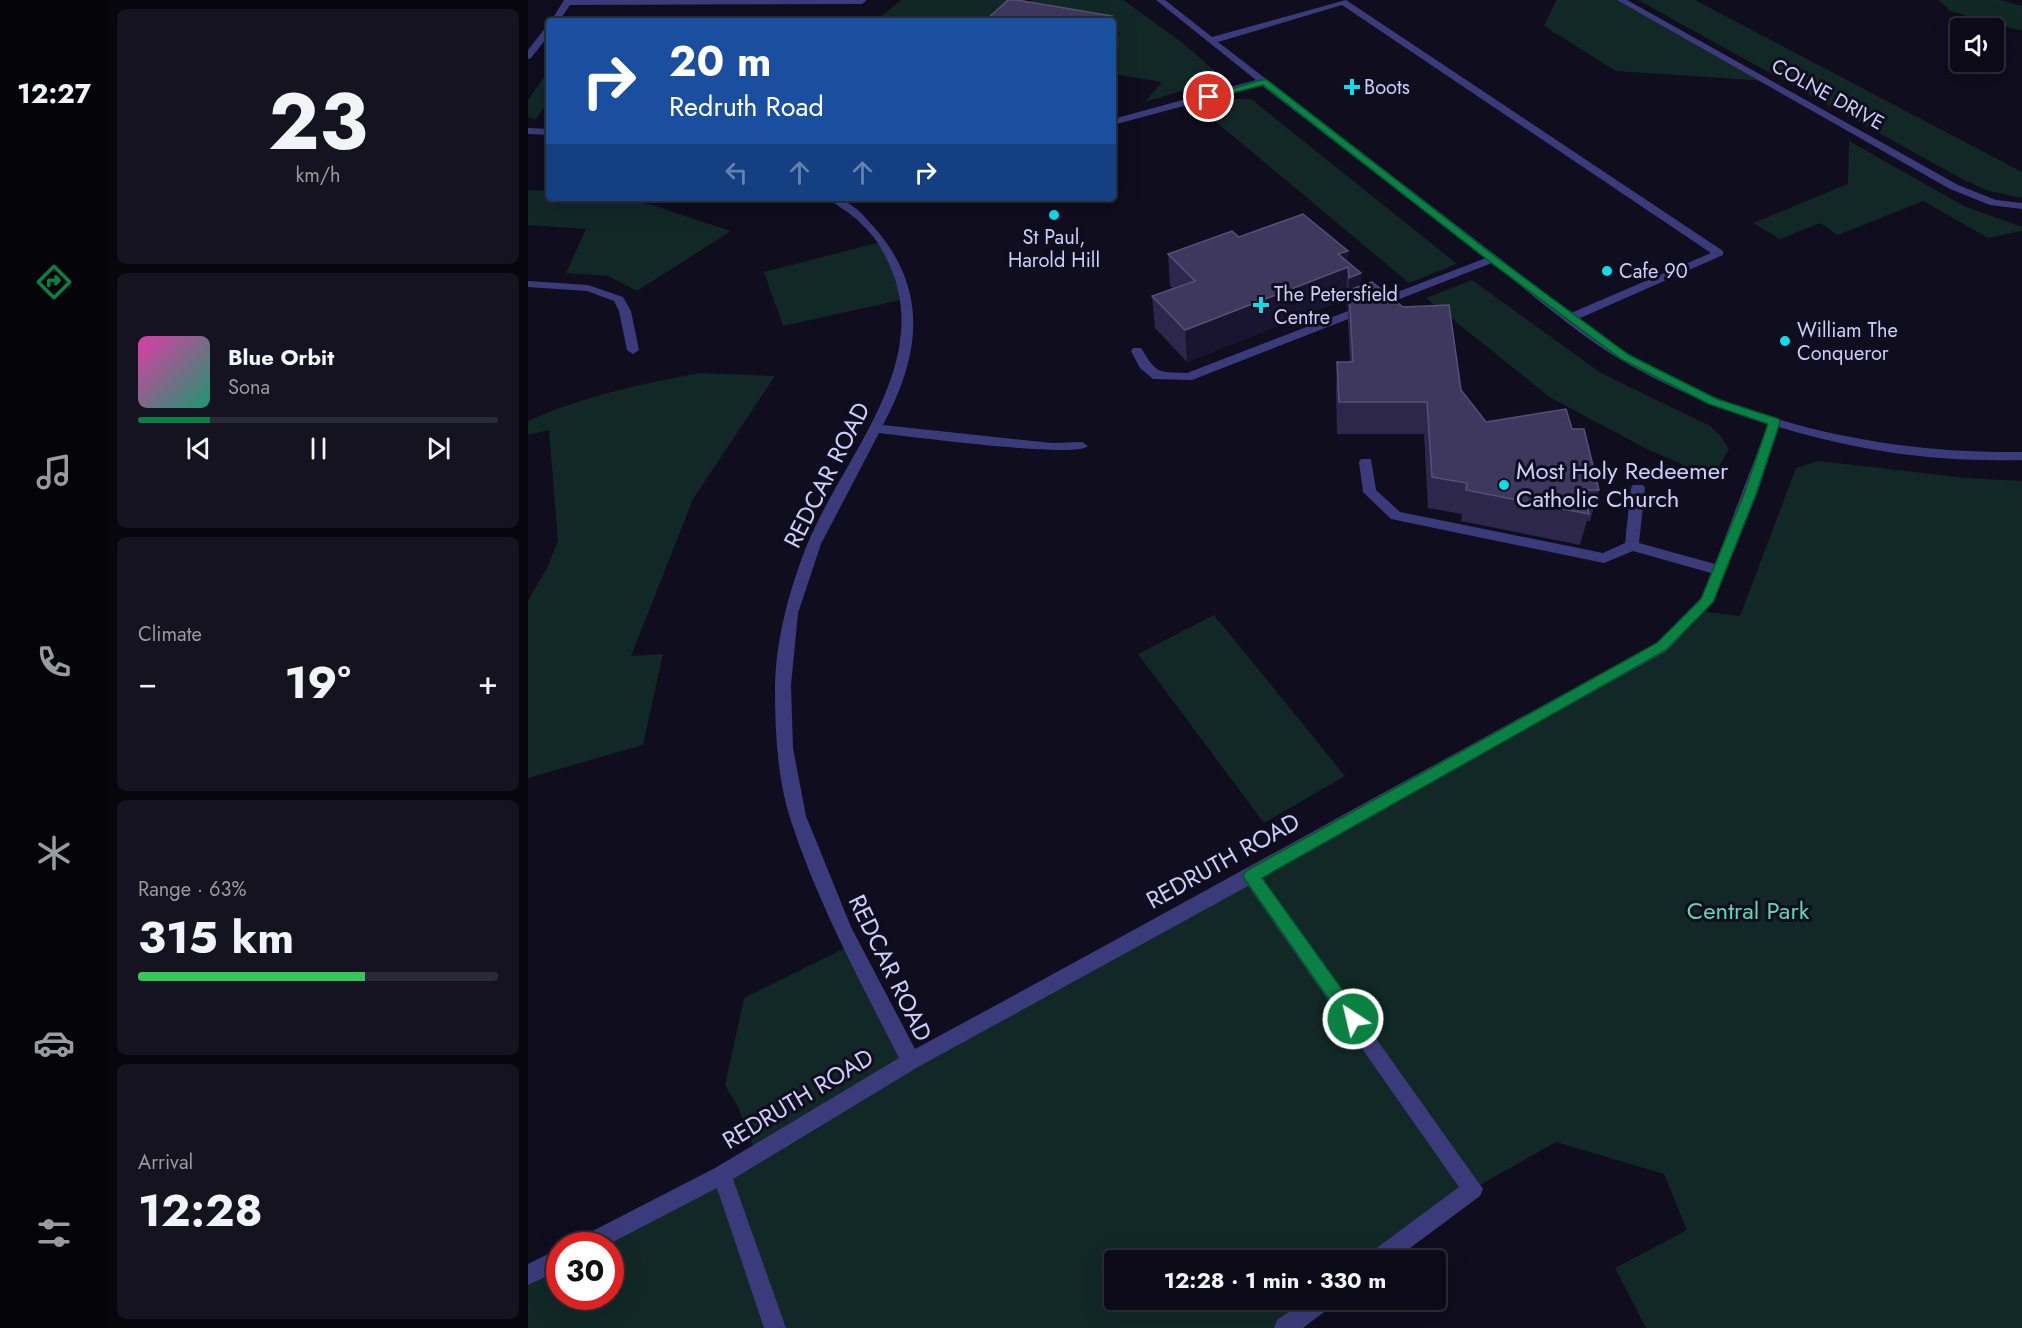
<!DOCTYPE html>
<html lang="en">
<head>
<meta charset="utf-8">
<style>
	body { margin:0; font-family:Jost,sans-serif; background:#14131f; color:#f1f3f6; height:100vh; display:flex; flex-direction:column; font-size:22px; white-space:nowrap }
	* { box-sizing:border-box; margin:0 }
	p { font-size:20px; color:#9a9aa1 }
	.icon { flex:none; width:33px; height:33px; fill:none; stroke:currentColor; stroke-width:2; stroke-linecap:round; stroke-linejoin:round }
	.map { position:relative; flex:1; overflow:hidden }
	.sheet { display:flex; flex-direction:column; gap:9px; padding:9px; background:#06060c; width:420px }
	.sheet>* { flex:none }
	.hud { position:absolute; left:18px; top:18px; width:570px; height:183px; border-radius:6px; box-shadow:0 6px 24px #0002,0 0 0 2px #2b2b35; background:#1a4fa0; color:#fff; overflow:hidden }
	.tools { position:absolute; left:1422px; top:18px; display:grid; gap:12px }
	.tools a { display:grid; place-items:center; width:54px; height:54px; border-radius:6px; background:#0b0a16; box-shadow:0 6px 24px #0002,0 0 0 2px #2b2b35; font-size:30px }
	.speed { position:absolute; left:18px; top:1232px; display:flex; gap:12px; font-size:30px; font-weight:700; text-align:center }
	.speed>* { display:grid; place-content:center; width:78px; height:78px; border-radius:50%; background:#0b0a16; box-shadow:0 6px 24px #0002,0 0 0 2px #2b2b35; line-height:1 }
	.speed .limit { border:9px solid #d22; background:#fff; color:#111 }
	.pin { position:absolute; display:grid; place-items:center; width:51px; height:51px; color:#fff; margin:-26px; border:3px solid #fff; border-radius:50%; box-shadow:0 2px 6px #0007 }
	.me { position:absolute; width:66px; margin:-33px; rotate:325deg; stroke-linejoin:round; filter:drop-shadow(0 0 4px #0008) }
	.turn { display:flex; align-items:center; gap:21px; height:126px; padding:0 24px; font-size:27px }
	.turn .icon { width:78px; height:78px; stroke-width:2.5 }
	.turn b { display:block; font-size:42px; line-height:51px }
	.lanes { display:flex; align-items:center; height:57px; padding:0 24px; background:#0003; justify-content:center; gap:30px; direction:ltr }
	.lanes .off { opacity:.35 }
	.big { font-size:45px; font-weight:700; line-height:1.1 }
	.sheet .widget { flex:1; display:flex; flex-direction:column; justify-content:center; gap:9px; min-width:0; padding:0 21px; border-radius:9px; background:#14131f }
	.sheet .dial { align-items:center; gap:0 }
	.dial b { font-size:78px; line-height:1 }
	.song { display:flex; align-items:center; gap:18px }
	.cover { width:72px; height:72px; border-radius:9px; background:linear-gradient(135deg,hsl(320 70% 55%),hsl(160 70% 35%)) }
	.played { height:6px; border-radius:3px; background:linear-gradient(90deg,#0b8043 20%,#2b2b35 20%) }
	.keys { display:flex; justify-content:space-around; direction:ltr }
	.heat { display:flex; justify-content:space-between; align-items:center; font-size:33px; direction:ltr }
	.charge { height:9px; border-radius:4px; background:linear-gradient(90deg,#34c759 63%,#2b2b35 0) }
	.trip { position:absolute; left:576px; top:1250px; width:342px; height:60px; border-radius:6px; background:#0b0a16; box-shadow:0 6px 24px #0002,0 0 0 2px #2b2b35; font-weight:700; line-height:60px; text-align:center }
	main { display:flex; flex:1; min-height:0 }
	.dock { display:flex; flex-direction:column; width:108px; justify-content:space-around; align-items:center; background:#040409; color:#9a9aa1 }
	.dock .icon { width:42px; height:42px }
	.dock .selected { color:#0b8043 }
	.dock b { font-size:27px; color:#f1f3f6 }
	.map>svg:first-child { display:block }
</style>
</head>
<body>
<main>
<nav class="dock">
<b>12:27</b>
<svg class="icon selected" aria-label="directions" viewBox="0 0 24 24"><path d="M12 3l9 9-9 9-9-9zM9 14v-3h6M13 9l2 2-2 2"/></svg>
<svg class="icon" aria-label="music" viewBox="0 0 24 24"><path d="M9 18V5l10-2v13"/><circle cx="6" cy="18" r="3"/><circle cx="16" cy="16" r="3"/></svg>
<svg class="icon" aria-label="phone" viewBox="0 0 24 24"><path d="M5 4h4l2 5-3 2q2 4 5 5l2-3 5 2v4C11 20 4 13 5 4z"/></svg>
<svg class="icon" aria-label="climate" viewBox="0 0 24 24"><path d="M12 3v18M4 7l16 10M4 17L20 7"/></svg>
<svg class="icon" aria-label="car" viewBox="0 0 24 24"><path d="M5 17H2v-5l4-1 3-4h7l3 4 3 1v5h-3M9 17h6M6 11h13"/><circle cx="7" cy="17" r="2"/><circle cx="17" cy="17" r="2"/></svg>
<svg class="icon" aria-label="filters" viewBox="0 0 24 24"><path d="M4 7h16M4 17h16"/><circle cx="9" cy="7" r="2"/><circle cx="15" cy="17" r="2"/></svg>
</nav>
<section class="sheet">
<div class="widget dial"><b>23</b><p>km/h</p></div>
<div class="widget">
<div class="song"><i class="cover"></i><div><b>Blue Orbit</b><p>Sona</p></div></div>
<div class="played"></div>
<div class="keys"><svg class="icon" aria-label="previous" viewBox="0 0 24 24"><path d="M18 5L8 12l10 7zM5 5v14"/></svg><svg class="icon" aria-label="pause" viewBox="0 0 24 24"><path d="M8 5v14M16 5v14"/></svg><svg class="icon" aria-label="next" viewBox="0 0 24 24"><path d="M6 5l10 7-10 7zM19 5v14"/></svg></div>
</div>
<div class="widget"><p>Climate</p>
<div class="heat"><a>−</a><b class="big">19°</b><a>+</a></div>
</div>
<div class="widget"><p>Range · 63%</p><b class="big">315 km</b><div class="charge"></div></div>
<div class="widget"><p>Arrival</p><b class="big">12:28</b></div>
</section>
<div class="map">
<svg width="1494" height="1328" viewBox="0 0 1494 1328">
	<rect width="100%" height="100%" fill="#0f0d1e"/>
	<g fill="#112826">
		<path d="M373 0H490L467 21H369L351 18Z"/>
		<path d="M504 0H595L652 41 687 71 683 80 669 86 617 102 634 82 585 74V42L592 33 585 32V21H522L488 15Z"/>
		<path d="M1028 0H1093L1239 81 1088 71 1016 26Z"/>
		<path d="M1110 0H1167L1494 172V198L1461 191 1436 180Z"/>
		<path d="M1411 0H1471L1494 6V31L1422 11Z"/>
		<path d="M21 70V100L8 119 0 117V100Z"/>
		<path d="M723 99 929 264 881 283 674 110C684 97 708 99 723 99Z"/>
		<path d="M1321 141 1436 206 1494 227V231L1460 238 1395 201 1310 235 1292 223 1252 239 1225 223 1320 184Z"/>
		<path d="M0 190 21 191V198L93 199 124 205 203 231 109 291 80 276 38 273 58 229 0 225Z"/>
		<path d="M353 242 377 299 255 326 236 272Z"/>
		<path d="M944 280 1073 373 1182 426 1193 436 1201 449 1184 478 1117 448 1023 398 898 298Z"/>
		<path d="M172 373 247 376 165 499 103 656 135 654 115 745 0 778V601L19 568 30 541 21 430 0 435V421C55 396 113 384 172 373Z"/>
		<path d="M1291 461 1438 478 1494 481V1328H1118L1087 1268 1159 1230 1136 1174 1028 1142 945 1189 849 1260H586V1299H797L757 1328H0V1265L31 1250 32 1296H82V1245H43L194 1175 228 1154 209 1105 197 1085 216 998 323 945 383 1060 1134 647 1170 611 1212 616 1268 468Z"/>
		<path d="M686 615 817 776 736 823 610 654Z"/>
	</g>
	<g fill="none" stroke-linecap="round" stroke-linejoin="round">
		<g fill="#3b3b7b" fill-rule="evenodd">
			<path d="M36 0H338V1L334 4 42 5 31 21H23Z"/>
			<path d="M628 0H637L684 37 818 0 1195 251V255L1050 319C1175 415 1338 454 1494 452V460C1409 462 1333 452 1251 427L1229 494 1186 601 1139 651 793 843 734 878 955 1189 952 1196 866 1260H839L842 1253 931 1187 720 886 390 1067 205 1179 258 1328H236L189 1188 79 1245H48L51 1238 187 1168 371 1058C331 979 289 902 262 818 249 777 247 730 247 687 248 639 261 590 279 545 317 452 415 356 354 250 348 238 334 223 323 215 316 209 307 205 301 198 320 198 333 212 345 226 402 290 392 355 355 425L524 443 554 442 560 446C549 459 379 436 351 433L293 544 270 613 263 685 265 748 278 816 323 927 387 1049C635 915 881 778 1129 643L1173 598 1183 573 1105 551 1076 563 863 519 835 492 831 462 833 459H843L848 490 872 512 1075 553 1097 543 1103 488 1105 485H1115L1117 488 1111 543 1187 564 1240 424C1187 408 1132 384 1085 355 1042 328 1004 294 964 263L664 380 625 379 612 368 603 351 605 348H613C629 374 629 372 659 373L958 258 733 85 585 125V119L728 80ZM814 5 1183 253 1043 313 690 42Z"/>
			<path d="M1089 0H1099L1430 185 1468 200 1494 203V209L1462 205 1422 189Z"/>
			<path d="M21 26V35L3 58 0 59V50L18 27Z"/>
			<path d="M0 128 21 129V135L0 134Z"/>
			<path d="M0 281 60 285 95 297 103 311 111 350 105 354 99 350 91 311 86 301 59 291 0 287Z"/>
			<path d="M32 1248V1270L0 1285V1264Z"/>
			<path d="M779 1299H808L804 1306 775 1328H746L749 1320Z"/>
		</g>
	</g>
	<path fill="#2c274b" d="M711 237 820 251 819 261 833 273 832 286 933 390 958 422 1044 429 1071 490 1062 521H1059L1052 545 933 521 934 514 900 508 896 434H809L808 393 809 362H822L820 322V309H819L818 299 659 362 627 328 624 296 645 289 642 285 640 254Z"/>
	<g fill="#191531">
		<path d="M820 251 819 268 820 267 818 299 659 362 657 330 810 254Z"/>
		<path d="M833 273 831 304 821 290 820 309H819L821 278Z"/>
	</g>
	<g fill="#3e385e" stroke="#555077" stroke-width="1.5">
		<path d="M480 0H489L584 16 579 21H457Z"/>
		<path d="M775 214 820 251 810 254 833 273 821 278 820 267 657 330 624 296 667 281 640 254 704 231 711 237Z"/>
		<path d="M844 282 875 307 921 305 933 390 958 422 1038 409 1044 429H1056L1071 490H1056L1061 514 938 490 939 483 904 477 899 402H811L809 362H825L821 290Z"/>
	</g>
	<path fill="#0b8043" stroke="#07532c" stroke-width="1.5" d="M733 80H739L968 257 1101 355 1189 399 1251 419 1252 422 1228 494 1185 602 1138 650 734 878 831 1013 833 1019 831 1025 825 1027 819 1025 718 881 715 876 718 871 1129 643 1173 599 1216 494 1240 424 1181 404 1093 359 961 261 735 85 681 99 677 97Z"/>
	<g fill="#0ddde9" stroke="#0f0d1e" stroke-width="2">
		<path d="M821 78h6v6h6v6h-6v6h-6v-6h-6v-6h6z"/>
		<circle cx="526" cy="215" r="6"/>
		<circle cx="1079" cy="271" r="6"/>
		<path d="M730 296h6v6h6v6h-6v6h-6v-6h-6v-6h6z"/>
		<circle cx="1257" cy="341" r="6"/>
		<circle cx="976" cy="485" r="6"/>
	</g>
	<g text-anchor="middle" stroke-width="6" stroke-linejoin="round" paint-order="stroke">
		<g font-size="20" fill="#d0cdfc" stroke="#0f0d1e" text-anchor="start">
			<text x="836" y="94">Boots</text>
			<text x="526" y="244" text-anchor="middle">St Paul,<tspan x="526" dy="23">Harold Hill</tspan></text>
			<text x="1091" y="278">Cafe 90</text>
			<text x="746" y="301">The Petersfield<tspan x="746" dy="23">Centre</tspan></text>
			<text x="1269" y="337">William The<tspan x="1269" dy="23">Conqueror</tspan></text>
		</g>
		<g font-size="20" fill="#d0cdfc" stroke="#0f0d1e">
			<text transform="translate(1300 94) rotate(29)" y="7">COLNE DRIVE</text>
		</g>
		<g font-size="24" fill="#d0cdfc" stroke="#0f0d1e" text-anchor="start">
			<text x="988" y="479">Most Holy Redeemer<tspan x="988" dy="28">Catholic Church</tspan></text>
		</g>
		<g font-size="24" fill="#d0cdfc" stroke="#0f0d1e">
			<text transform="translate(299 475) rotate(-63)" y="8">REDCAR ROAD</text>
			<text transform="translate(695 861) rotate(-29)" y="8">REDRUTH ROAD</text>
			<text transform="translate(362 968) rotate(64)" y="8">REDCAR ROAD</text>
			<text transform="translate(270 1099) rotate(-31)" y="8">REDRUTH ROAD</text>
		</g>
		<g font-size="24" fill="#5ed8b3" stroke="#0f0d1e">
			<text x="1220" y="919">Central Park</text>
		</g>
	</g>
</svg>
<div class="tools">
<a><svg class="icon" aria-label="sound" viewBox="0 0 24 24"><path d="M4 9h4l5-4v14l-5-4H4zM17 9q2 3 0 6"/></svg></a>
</div>
<div class="speed"><div class="limit">30</div></div>
<div class="pin" style="left:681px;top:97px;background:#d93025"><svg class="icon" aria-label="arrive" viewBox="0 0 24 24"><path d="M6 21V4h12l-3 4 3 4H6"/></svg></div>
<svg class="me" style="left:825px;top:1019px" viewBox="-20 -20 40 40"><circle r="17" fill="#0b8043" stroke="#fff" stroke-width="3"/><path d="M0-11L8 9 0 5-8 9z" fill="#fff"/></svg>
<div class="trip">12:28 · 1 min · 330 m</div>
<div class="hud">
<div class="turn"><svg class="icon" aria-label="right" viewBox="0 0 24 24"><path d="M7 20v-9h11M14 6l5 5-5 5"/></svg><div><b>20 m</b>Redruth Road</div></div>
<div class="lanes"><svg class="icon off" aria-label="left" viewBox="0 0 24 24"><path d="M17 20v-9H6M10 6l-5 5 5 5"/></svg><svg class="icon off" aria-label="ahead" viewBox="0 0 24 24"><path d="M12 20V5M6 11l6-6 6 6"/></svg><svg class="icon off" aria-label="ahead" viewBox="0 0 24 24"><path d="M12 20V5M6 11l6-6 6 6"/></svg><svg class="icon" aria-label="right" viewBox="0 0 24 24"><path d="M7 20v-9h11M14 6l5 5-5 5"/></svg></div>
</div>
</div>
</main>
</body>
</html>
